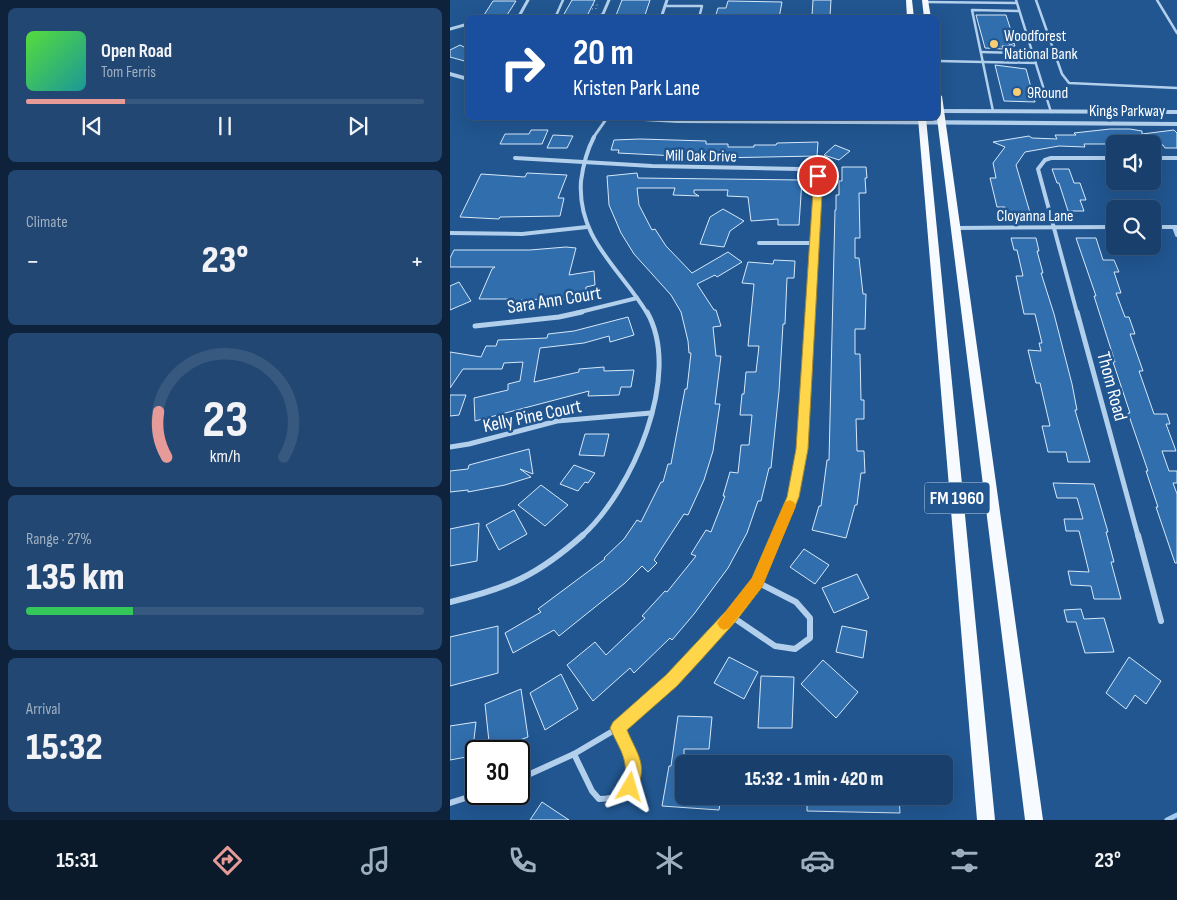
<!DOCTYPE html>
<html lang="en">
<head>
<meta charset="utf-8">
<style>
	body { margin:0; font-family:"Sofia Sans Condensed",sans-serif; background:#224772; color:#f1f3f6; height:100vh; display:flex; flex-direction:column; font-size:19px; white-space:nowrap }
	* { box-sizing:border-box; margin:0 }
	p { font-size:16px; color:#9fafc2 }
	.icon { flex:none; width:28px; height:28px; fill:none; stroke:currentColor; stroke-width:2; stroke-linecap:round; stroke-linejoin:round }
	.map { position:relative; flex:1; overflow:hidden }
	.side { display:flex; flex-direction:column; gap:8px; padding:8px; background:#0e233b; width:450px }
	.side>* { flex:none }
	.guide { position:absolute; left:15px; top:15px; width:475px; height:105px; border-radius:8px; box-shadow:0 5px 20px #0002,0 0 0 1px #37597f; background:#1a4fa0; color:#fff; overflow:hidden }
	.fabs { position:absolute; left:656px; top:135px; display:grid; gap:10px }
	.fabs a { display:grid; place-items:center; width:55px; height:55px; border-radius:8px; background:#19406c; box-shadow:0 5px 20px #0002,0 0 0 1px #37597f; font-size:25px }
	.speed { position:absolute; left:15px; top:740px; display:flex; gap:10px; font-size:25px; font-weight:700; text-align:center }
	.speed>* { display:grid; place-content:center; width:65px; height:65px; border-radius:50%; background:#19406c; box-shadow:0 5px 20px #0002,0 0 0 1px #37597f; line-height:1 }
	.speed .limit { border:2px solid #111; border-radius:8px; background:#fff; color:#111 }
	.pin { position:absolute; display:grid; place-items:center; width:42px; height:42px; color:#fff; margin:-21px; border:2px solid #fff; border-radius:50%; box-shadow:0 1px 5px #0007 }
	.me { position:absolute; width:55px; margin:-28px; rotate:7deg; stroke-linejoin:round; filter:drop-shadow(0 0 4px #0008) }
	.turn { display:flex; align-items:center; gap:18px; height:105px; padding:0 25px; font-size:22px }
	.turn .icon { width:65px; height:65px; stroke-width:2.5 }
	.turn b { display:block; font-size:35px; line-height:42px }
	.big { font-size:38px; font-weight:800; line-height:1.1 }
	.side .widget { flex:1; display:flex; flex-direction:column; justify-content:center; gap:8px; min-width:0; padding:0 18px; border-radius:8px; background:#224772 }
	.side .dial { align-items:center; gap:0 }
	.dial svg { height:130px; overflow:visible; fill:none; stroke:#37597f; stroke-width:7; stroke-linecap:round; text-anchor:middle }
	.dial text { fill:#f1f3f6; stroke:none }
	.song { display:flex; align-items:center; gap:15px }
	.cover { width:60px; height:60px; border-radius:8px; background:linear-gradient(135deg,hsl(110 70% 55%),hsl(180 70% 35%)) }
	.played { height:5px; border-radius:2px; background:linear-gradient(90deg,#e69b98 25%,#37597f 25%) }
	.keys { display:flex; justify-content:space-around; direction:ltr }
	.heat { display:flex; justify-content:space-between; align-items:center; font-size:28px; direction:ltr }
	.charge { height:8px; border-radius:4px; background:linear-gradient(90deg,#34c759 27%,#37597f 0) }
	.trip { position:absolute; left:225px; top:755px; width:278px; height:50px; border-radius:8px; background:#19406c; box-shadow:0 5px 20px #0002,0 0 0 1px #37597f; font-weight:800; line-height:50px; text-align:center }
	.dock { display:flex; height:80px; justify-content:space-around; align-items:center; background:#0a1a2b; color:#9fafc2 }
	.dock .icon { width:35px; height:35px }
	.dock .on { color:#e69b98 }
	.dock b { font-size:22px; color:#f1f3f6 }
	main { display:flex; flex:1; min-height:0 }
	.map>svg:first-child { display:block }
</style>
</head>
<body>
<main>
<section class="side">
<div class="widget">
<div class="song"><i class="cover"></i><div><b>Open Road</b><p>Tom Ferris</p></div></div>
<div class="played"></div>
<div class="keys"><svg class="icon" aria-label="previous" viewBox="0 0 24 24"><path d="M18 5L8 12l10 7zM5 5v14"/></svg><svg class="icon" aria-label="pause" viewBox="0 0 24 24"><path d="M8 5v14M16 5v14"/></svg><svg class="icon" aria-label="next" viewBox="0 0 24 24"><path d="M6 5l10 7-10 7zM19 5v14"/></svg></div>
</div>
<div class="widget"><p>Climate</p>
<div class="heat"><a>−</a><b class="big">23°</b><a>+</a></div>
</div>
<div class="widget dial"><svg viewBox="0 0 100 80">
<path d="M14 69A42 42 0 1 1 86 69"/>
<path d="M14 69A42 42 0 0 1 9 41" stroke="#e69b98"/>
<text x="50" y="56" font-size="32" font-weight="700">23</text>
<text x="50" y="72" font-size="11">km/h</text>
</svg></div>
<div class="widget"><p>Range · 27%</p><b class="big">135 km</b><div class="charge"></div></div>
<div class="widget"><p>Arrival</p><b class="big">15:32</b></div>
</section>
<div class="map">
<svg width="727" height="820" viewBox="0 0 727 820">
	<rect width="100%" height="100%" fill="#215690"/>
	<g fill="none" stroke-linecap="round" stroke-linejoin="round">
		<path stroke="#a5caee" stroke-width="5" d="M717 820 727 815"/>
	</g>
	<g fill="#316ead" stroke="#d7e8f9">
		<path d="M122 0H145L137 16H113Z"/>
		<path d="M172 0H200L194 18H165Z"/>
		<path d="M363 0H381L380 16H362Z"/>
		<path d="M43 1H66L57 15H34Z"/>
		<path d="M278 1 332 2 329 18H265L268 8H276Z"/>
		<path d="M526 15H556L563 37 558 38 557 41 560 45 564 43 565 46H552L553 49 535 48Z"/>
		<path d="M10 45 18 49V62L0 57V50Z"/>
		<path d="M545 65 576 69 585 102 554 101Z"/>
		<path d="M660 129H680L692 131V134L724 130 727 133V148H715L713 145 702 144H634L635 147 609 146 575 152 566 165 581 216 557 215 555 207H547L540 178H546L543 163 555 147 543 142 579 136 582 138 607 139 605 135H626L624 133Z"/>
		<path d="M81 130H98L92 144H50L55 134H79Z"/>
		<path d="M103 135 123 136 117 148H97Z"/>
		<path d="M190 139 256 141V144H278V147H304V145H326L327 143 368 142 367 156 266 158 168 153 169 150H161L164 140Z"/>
		<path d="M385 145 400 151 389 160 374 155Z"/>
		<path d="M392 167H416L417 178H415L416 193H409L410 238H405V258H409L413 294H416L415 329H405V354H410L411 400H414V419H406L407 451H414L415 473H411L407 505H405L396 538 362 530 369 506H371L377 460H379L385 210H386V195H389V181H392Z"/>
		<path d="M602 169H619L624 183H630L636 200H630L634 211H618L609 183H607Z"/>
		<path d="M77 173 117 175 108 198H114L110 216 50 217 49 219 10 217 31 174 75 177Z"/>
		<path d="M187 173 188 178 352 180 349 225H328V219L301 221 298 197 277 196 278 190H244V193L249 196 223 195 225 188H187L189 205 202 230 205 229 216 246 242 273 278 252 292 262 267 277 265 275 247 284 264 310H266L271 326 263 327 266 356H271L265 404H270L263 451 254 480 238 515 234 514 204 560 207 563 198 572 192 566 175 583 109 636 104 630 63 653 55 633 91 612 88 609 155 559 154 558 174 539 187 520 191 522 211 482H213L218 464H221L235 389H237L241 353H239L238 341 231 312 221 295 184 254 171 233 159 205 157 176Z"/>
		<path d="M273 209 294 221 280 231 274 247 250 244 260 217Z"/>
		<path d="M561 238H586L589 251H587L593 273H591L604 314 622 384 627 410H625L640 462H618L616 452H598L592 426H600L590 383H586L578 350 591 351 589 343H592L585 314H574L566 276H573L567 250H564Z"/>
		<path d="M626 238H646L653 260H664L669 272H664L671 293H666L675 317H679L685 334H680L693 371H689L704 414H717L720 424H716L726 451H712L719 471H727V483H723L727 494V563H725L706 507H708L696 471H698L678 413H680L663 362H665L644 296H646Z"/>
		<path d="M116 247 126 248 119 275 144 271 145 285 136 287V295L94 303V299L71 300 70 305H59L61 299H29L42 269 45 267H0V258L4 250H80Z"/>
		<path d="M324 260 345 261 344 278H337L335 324H333L329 391 321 468H319L311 501H308L297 533 278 568 244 614 222 640 220 638 184 673 180 668 143 701 117 665 145 642 156 655 195 618 192 616 215 591 217 592 246 556 241 554 256 530 261 532 275 496H273L280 472 288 473 291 445H299L302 415H290L292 394H294L296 372H306L309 346H298L304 284 292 283 298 262 323 264Z"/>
		<path d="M9 282 21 301 0 310V286Z"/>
		<path d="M178 317 184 335 160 342 159 336 134 343 90 348 84 382 129 372V369L154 367V371L184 370 181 387H171L169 395 138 396 139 391 25 421 24 398 58 390V384L70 381 73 362 54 363 52 369H13L0 388V352L31 357 36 346H46L48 340 97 338 98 334 124 331Z"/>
		<path d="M0 395H16L9 415 0 416Z"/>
		<path d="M135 434H159L154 456 129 455Z"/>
		<path d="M79 449 83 474 70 469 81 477 55 485 18 492V490L0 492V471L18 469 19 465Z"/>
		<path d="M124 465 145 473 138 483 135 482 128 491 110 484Z"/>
		<path d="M603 483 644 484 658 532H656L664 562H661L671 599H644L641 586 621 585 618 571 639 572 629 531H616L614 519H633L627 498H607Z"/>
		<path d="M91 485 118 505 95 526 68 505Z"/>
		<path d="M64 510 77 534 49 550 36 525Z"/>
		<path d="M29 523 27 561 0 566V529Z"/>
		<path d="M354 549 379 565 365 584 340 567Z"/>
		<path d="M407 574 419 598 384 613 372 588Z"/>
		<path d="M631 609 634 619 654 618 664 652 635 653 626 622H617L614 610Z"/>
		<path d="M48 626V673L0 686V637Z"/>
		<path d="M392 626 417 631 413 658 386 652Z"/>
		<path d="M279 657 308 672 294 699 264 683Z"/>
		<path d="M679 657 711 681 696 704 685 695 676 709 656 693Z"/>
		<path d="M373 660 408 692 386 718 351 684Z"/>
		<path d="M111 674 128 709 95 730 80 693Z"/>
		<path d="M311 676 344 677 342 728H308Z"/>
		<path d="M71 689 78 737 40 751 35 704Z"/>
		<path d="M228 716 262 717 259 749H234V796H271L269 810 212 806 219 766H221Z"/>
		<path d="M26 722 22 756 0 760V726Z"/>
		<path d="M357 796H449L450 813 357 811Z"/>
		<path d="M92 802 119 820H80Z"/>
	</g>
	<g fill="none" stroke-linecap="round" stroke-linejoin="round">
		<g stroke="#b2cfec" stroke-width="1" stroke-dasharray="1 2.5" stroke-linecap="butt">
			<path d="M143 5H150"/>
			<path d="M142 9 149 8"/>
		</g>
		<g stroke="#b2cfec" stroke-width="2.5">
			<path d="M566 0 601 112"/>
			<path d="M586 0 612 74 619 83 727 88"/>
			<path d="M707 0 727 33"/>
			<path d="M475 2 567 3"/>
			<path d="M215 6H252L249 18"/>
			<path d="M105 18 113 0"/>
			<path d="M561 42 560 40H578"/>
			<path d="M531 52 573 53"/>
			<path d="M488 61 586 63"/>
			<path d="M543 111 522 10 569 11"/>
		</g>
		<g stroke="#b2cfec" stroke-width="3">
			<path d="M68 18 78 0"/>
			<path d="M148 18 153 14 159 0"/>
			<path d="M211 18 217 0"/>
			<path d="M0 29 18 24"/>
			<path d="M143 138 157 118"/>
		</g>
		<g stroke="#b2cfec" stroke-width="4">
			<path d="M144 137C137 150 133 166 131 181 127 239 170 268 197 313"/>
			<path d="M65 158 202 166 349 169 366 172 368 177 359 313"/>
			<path d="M702 158H727"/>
			<path d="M702 227H727"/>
			<path d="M724 227 727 235"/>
			<path d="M506 228 665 227"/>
			<path d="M0 233 72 234 137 227"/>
			<path d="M309 243H363"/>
			<path d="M126 313 187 298"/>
			<path d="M627 313 588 169 595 160 601 158H665"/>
		</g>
		<g stroke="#b2cfec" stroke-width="5">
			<path d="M627 312 688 536"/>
			<path d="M25 326 109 317 132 312"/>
			<path d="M0 447 19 444 107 421 201 413"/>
			<path d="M132 536C182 491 233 375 197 312"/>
			<path d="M327 536 343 497 349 472 359 312"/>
		</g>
		<g stroke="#b2cfec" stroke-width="6">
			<path d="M688 535 711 621"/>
			<path d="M0 602C59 588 88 575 133 535"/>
			<path d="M281 616 325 646 345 649 360 638V618L346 602 307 582"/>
			<path d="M124 754 142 791 149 799C158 799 164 798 172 793 195 776 177 748 168 728"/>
			<path d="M69 779 124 754 168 728 222 680 281 616 307 582 327 535"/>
			<path d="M0 803 28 794"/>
		</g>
		<g fill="#b2cfec" fill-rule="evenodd">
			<path d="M0 72 18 77V81L0 76Z"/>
			<path d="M488 109 727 110V114L488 113Z"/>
			<path d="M174 118 727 122V126L227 123 177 120Z"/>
		</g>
		<g fill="#f7fbff" fill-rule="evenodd">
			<path d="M456 0H462L464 18H457Z"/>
			<path d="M472 0H478L481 18H474Z"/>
			<path d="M488 94 492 96 593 820H575L487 118Z"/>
			<path d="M468 118H476L545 820H527Z"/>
		</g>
	</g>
	<path fill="#ffd54a" stroke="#a68a30" d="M368 174 373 176 358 449 349 497 312 587 286 621 250 661 227 686 177 730C188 756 198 764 186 792L180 795 175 792 172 787C181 761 170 751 160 728L163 722 216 675 276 611 302 578 337 497 346 449 364 176Z"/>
	<path fill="#f59e0b" d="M340 500 344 502 346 506 312 587 279 628 274 630 270 628 267 623 270 619 302 578 335 502Z"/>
	<g fill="#f9cd73" stroke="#215690" stroke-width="2">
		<circle cx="544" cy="44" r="5"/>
		<circle cx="567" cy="92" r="5"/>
	</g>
	<g text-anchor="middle" stroke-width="5" stroke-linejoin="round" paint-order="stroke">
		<g font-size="16" fill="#fff" stroke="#215690" text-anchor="start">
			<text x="554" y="41">Woodforest<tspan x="554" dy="18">National Bank</tspan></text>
			<text x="577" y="98">9Round</text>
		</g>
		<g font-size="16" fill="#fff" stroke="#215690">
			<text x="677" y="116">Kings Parkway</text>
			<text transform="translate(251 155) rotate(1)" y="6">Mill Oak Drive</text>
			<text x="585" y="221">Cloyanna Lane</text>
		</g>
		<rect fill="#215690" stroke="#bcccde" stroke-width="1" x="474.5" y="482.5" width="65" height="31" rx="4"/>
		<g font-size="18" font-weight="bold" fill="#fff">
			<text x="507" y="504">FM 1960</text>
		</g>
		<g font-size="19" fill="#fff" stroke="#215690">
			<text transform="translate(104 299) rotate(-9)" y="7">Sara Ann Court</text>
			<text transform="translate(663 386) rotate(75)" y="7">Thom Road</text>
			<text transform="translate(82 415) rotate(-12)" y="7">Kelly Pine Court</text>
		</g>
	</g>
</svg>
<div class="fabs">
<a><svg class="icon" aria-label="sound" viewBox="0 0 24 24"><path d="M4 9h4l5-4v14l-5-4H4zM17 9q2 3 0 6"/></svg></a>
<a><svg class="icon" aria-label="search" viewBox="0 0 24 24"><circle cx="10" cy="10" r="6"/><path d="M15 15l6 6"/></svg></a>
</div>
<div class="speed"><div class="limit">30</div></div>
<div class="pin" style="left:368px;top:176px;background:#d93025"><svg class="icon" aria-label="arrive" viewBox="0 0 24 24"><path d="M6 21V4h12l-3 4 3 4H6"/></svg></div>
<svg class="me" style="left:180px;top:787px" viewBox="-20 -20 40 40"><path d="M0-17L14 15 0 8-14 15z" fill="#ffd54a" stroke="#fff" stroke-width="4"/></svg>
<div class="trip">15:32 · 1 min · 420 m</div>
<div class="guide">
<div class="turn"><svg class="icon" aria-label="right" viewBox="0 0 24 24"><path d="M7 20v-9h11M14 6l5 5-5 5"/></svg><div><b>20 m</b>Kristen Park Lane</div></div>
</div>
</div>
</main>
<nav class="dock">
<b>15:31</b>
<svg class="icon on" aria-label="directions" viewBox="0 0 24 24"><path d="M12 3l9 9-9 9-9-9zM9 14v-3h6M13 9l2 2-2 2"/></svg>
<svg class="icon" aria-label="music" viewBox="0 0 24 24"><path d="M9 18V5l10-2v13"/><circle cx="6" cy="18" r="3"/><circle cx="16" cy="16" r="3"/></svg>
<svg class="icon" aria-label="phone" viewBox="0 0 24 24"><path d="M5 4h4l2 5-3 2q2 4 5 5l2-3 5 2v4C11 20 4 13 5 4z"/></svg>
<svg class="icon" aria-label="climate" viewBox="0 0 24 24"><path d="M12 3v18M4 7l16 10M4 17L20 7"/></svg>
<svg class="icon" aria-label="car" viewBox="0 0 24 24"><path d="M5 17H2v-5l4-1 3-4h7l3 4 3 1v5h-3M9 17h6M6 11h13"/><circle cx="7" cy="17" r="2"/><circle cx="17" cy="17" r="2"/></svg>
<svg class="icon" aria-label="filters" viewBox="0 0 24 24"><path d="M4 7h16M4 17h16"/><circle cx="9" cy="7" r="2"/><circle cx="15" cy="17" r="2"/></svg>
<b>23°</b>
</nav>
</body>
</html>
